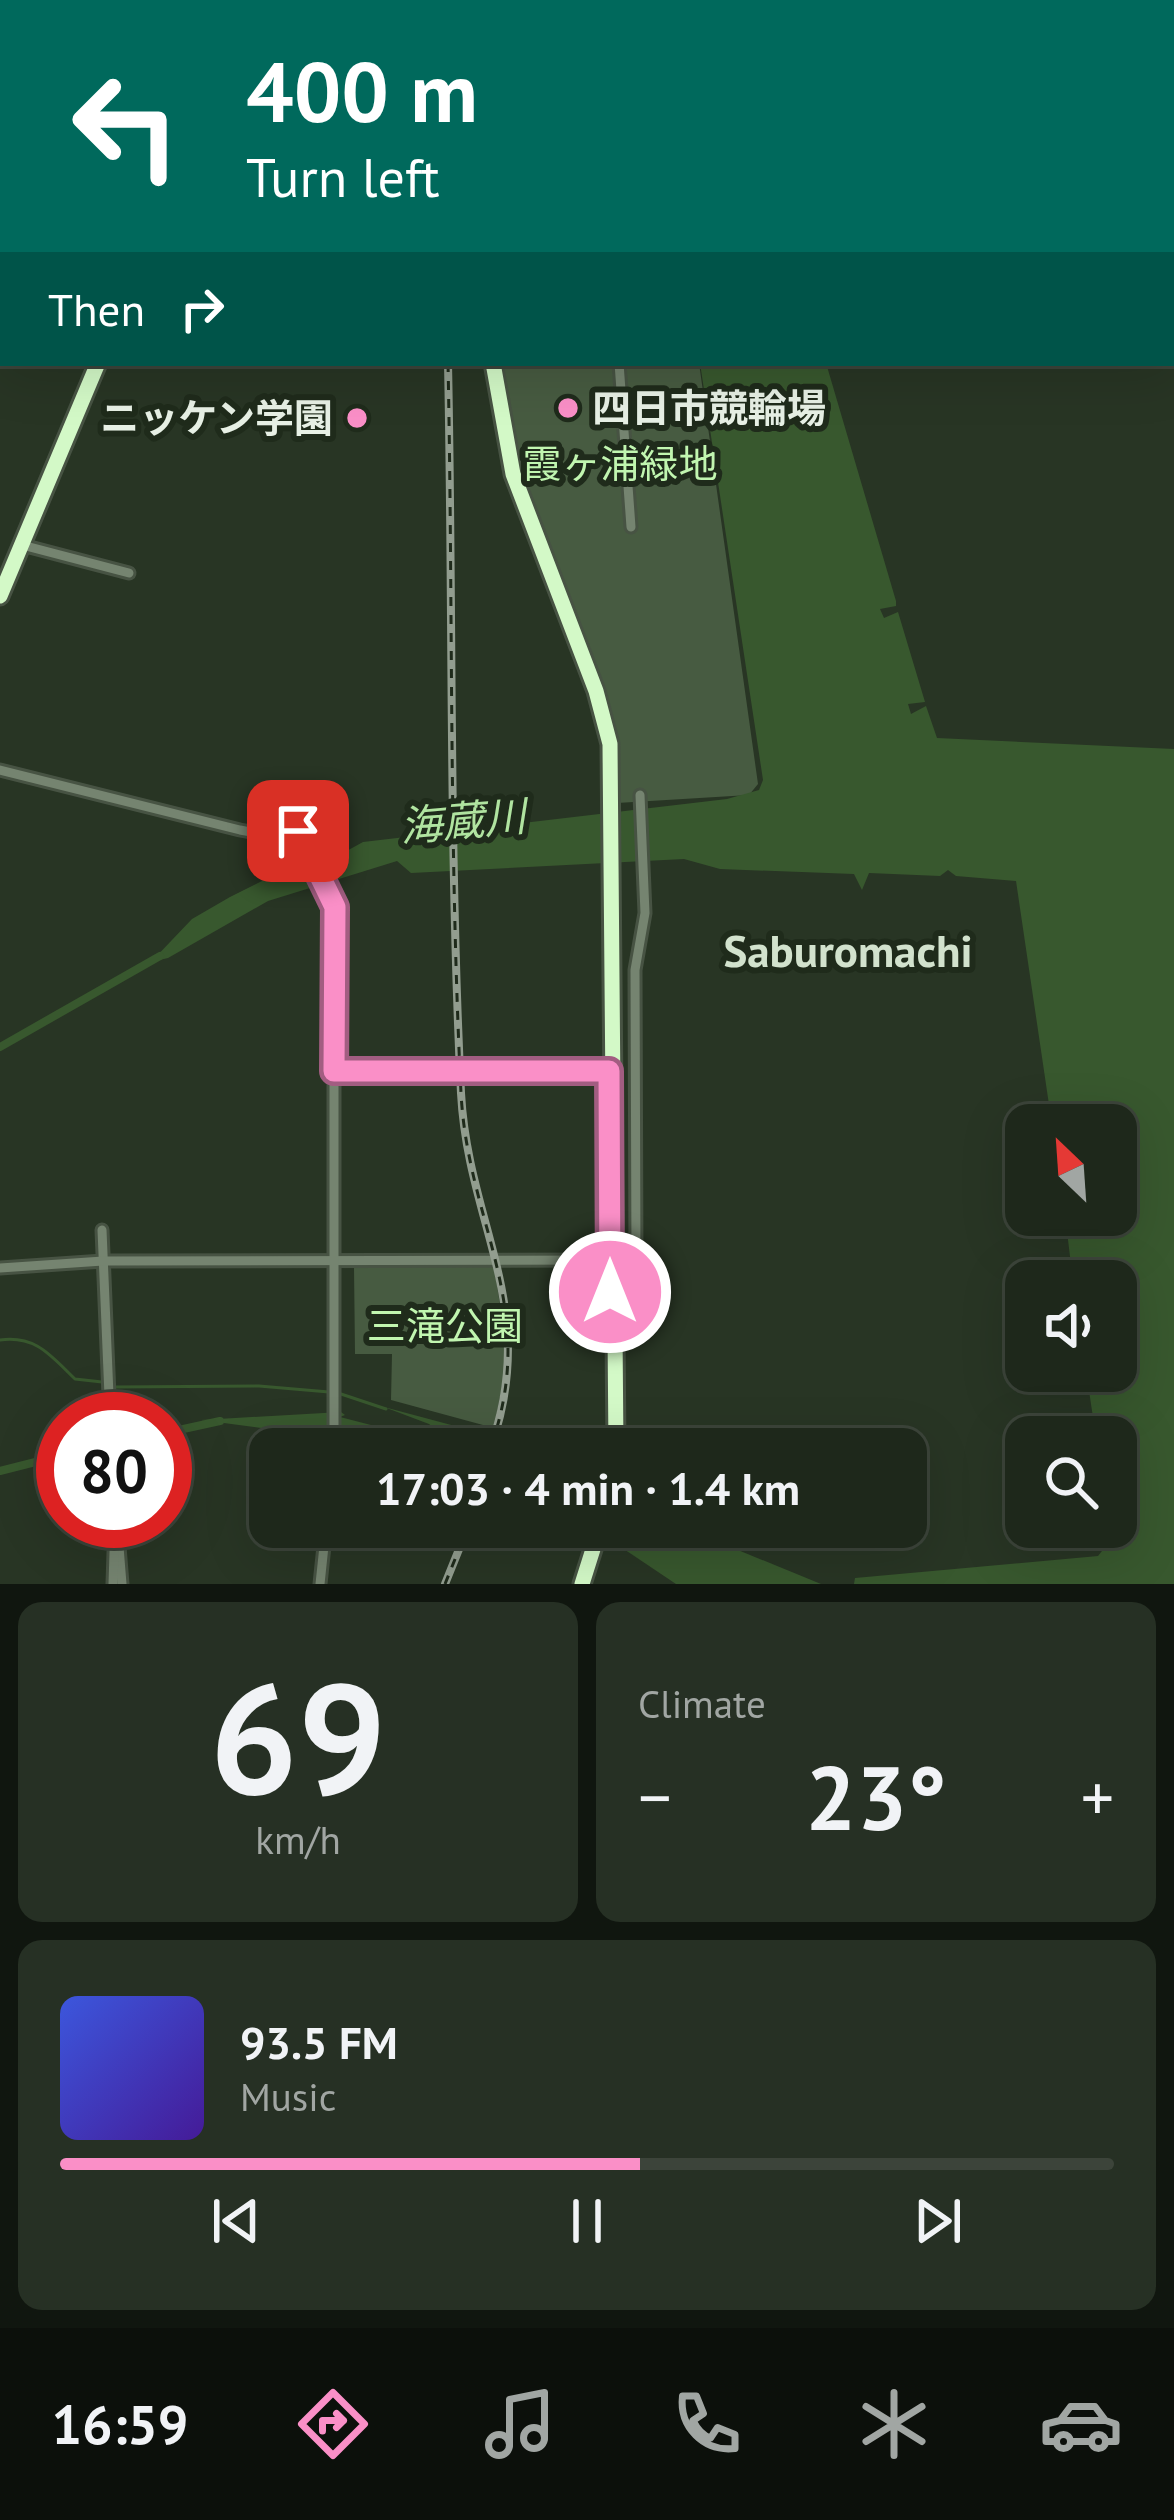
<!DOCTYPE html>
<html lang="en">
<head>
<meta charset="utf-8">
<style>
	body { margin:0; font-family:"PT Sans","Noto Sans JP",sans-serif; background:#263024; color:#f1f3f6; height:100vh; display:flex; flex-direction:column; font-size:45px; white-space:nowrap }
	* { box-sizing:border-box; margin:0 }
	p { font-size:39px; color:#a1a6a3 }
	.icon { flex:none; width:66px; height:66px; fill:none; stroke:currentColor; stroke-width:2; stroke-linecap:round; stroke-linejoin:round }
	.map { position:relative; height:1584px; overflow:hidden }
	.side { display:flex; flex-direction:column; gap:18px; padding:18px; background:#10160f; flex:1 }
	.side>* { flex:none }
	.guide { position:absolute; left:0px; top:0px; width:1176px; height:366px; box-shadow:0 12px 48px #0002,0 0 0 3px #3c443a; background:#00695c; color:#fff; overflow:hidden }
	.needle { width:78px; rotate:335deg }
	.controls { position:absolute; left:1005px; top:1104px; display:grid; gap:24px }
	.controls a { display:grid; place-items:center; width:132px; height:132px; border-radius:24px; background:#1e281b; box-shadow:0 12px 48px #0002,0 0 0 3px #3c443a; font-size:60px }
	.speed { position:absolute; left:36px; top:1392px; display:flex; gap:24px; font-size:60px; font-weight:700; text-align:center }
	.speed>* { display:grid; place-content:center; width:156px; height:156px; border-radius:50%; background:#1e281b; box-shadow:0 12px 48px #0002,0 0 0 3px #3c443a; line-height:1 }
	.speed .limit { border:18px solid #d22; background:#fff; color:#111 }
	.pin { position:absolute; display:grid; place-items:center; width:102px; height:102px; color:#fff; margin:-51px; border-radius:24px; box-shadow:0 6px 18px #0006 }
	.me { position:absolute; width:132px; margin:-66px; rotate:0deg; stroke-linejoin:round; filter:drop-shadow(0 0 9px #0008) }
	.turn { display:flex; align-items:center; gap:42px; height:252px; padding:0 48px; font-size:54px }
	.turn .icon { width:156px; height:156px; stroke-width:2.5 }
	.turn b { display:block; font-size:84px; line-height:102px }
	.then { display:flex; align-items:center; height:114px; padding:0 48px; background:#0003; gap:24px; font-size:45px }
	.big { font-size:90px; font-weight:800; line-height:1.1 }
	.side .widget { flex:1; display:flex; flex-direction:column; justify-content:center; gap:18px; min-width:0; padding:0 42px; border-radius:24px; background:#263024 }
	.side .dial { align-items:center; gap:0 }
	.dial b { font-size:156px; line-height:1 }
	.song { display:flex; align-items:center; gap:36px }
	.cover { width:144px; height:144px; border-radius:18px; background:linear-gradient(135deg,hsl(230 70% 55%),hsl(260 70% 35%)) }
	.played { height:12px; border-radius:6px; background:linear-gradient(90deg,#fa8fc7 55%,#3c443a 55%) }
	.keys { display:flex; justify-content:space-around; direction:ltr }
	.heat { display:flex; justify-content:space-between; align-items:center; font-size:66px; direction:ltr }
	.side .tiles { flex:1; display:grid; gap:18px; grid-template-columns:1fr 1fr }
	.widget:last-child { grid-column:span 2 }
	.trip { position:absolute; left:249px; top:1428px; width:678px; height:120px; border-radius:24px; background:#1e281b; box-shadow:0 12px 48px #0002,0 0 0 3px #3c443a; font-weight:800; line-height:120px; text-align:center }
	.tabs { display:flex; height:192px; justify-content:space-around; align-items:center; background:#0c100b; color:#a1a6a3 }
	.tabs .icon { width:84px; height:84px }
	.tabs .on { color:#fa8fc7 }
	.tabs b { font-size:54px; color:#f1f3f6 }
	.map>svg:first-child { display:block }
</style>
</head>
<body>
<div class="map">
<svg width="1174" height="1584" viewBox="0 0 1174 1584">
	<rect width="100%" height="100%" fill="#283524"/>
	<g fill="#475b41">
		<path d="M499 363H699L758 784 749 795 617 803 610 712 516 457Z"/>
		<path d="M354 1267H494L508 1354 494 1428 391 1400 392 1354H355Z"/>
	</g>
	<g fill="#38582e">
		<path d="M700 363H826L896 601V606L880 609 884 618 898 612 925 702 908 704 911 714 926 706 937 738 1174 749V1584H854L855 1578 1098 1556 1113 1537 1108 1527H1116V1437H1096L1086 1371H1116V1281H1073L1065 1215H1116V1125H1052L1016 881 956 876 948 870 940 876 869 873 862 890 854 874 720 869 684 859 411 873 397 861 268 901 168 958 151 962 192 919 230 897 312 856 343 853 363 842 727 799 759 790 763 780Z"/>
		<path d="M384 1407 455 1426 510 1449H418L201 1420 341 1412 345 1415 340 1417 402 1433 444 1436 429 1424Z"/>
		<path d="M591 1527H682L821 1584H676Z"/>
	</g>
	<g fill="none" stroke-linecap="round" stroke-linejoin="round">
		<g stroke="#38582e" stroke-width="3">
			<path d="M0 1340C36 1335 51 1356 75 1379L102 1382"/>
			<path d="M115 1387 259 1386 329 1392"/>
			<path d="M338 1393 386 1409"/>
		</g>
		<g stroke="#38582e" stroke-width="8">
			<path d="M0 1047 160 956"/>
			<path d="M165 1433 220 1421"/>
			<path d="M0 1471 63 1455"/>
		</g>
		<defs>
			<g id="minor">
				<path d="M0 80H3"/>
				<path d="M0 227 3 228"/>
				<path d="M619 363 631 527"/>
				<path d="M22 545 129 573"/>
				<path d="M0 770 240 830 267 835 298 831 335 907 334 1071"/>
				<path d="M102 1230 110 1419"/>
				<path d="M636 1260 635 970 645 913 640 795"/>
				<path d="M0 1268 103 1261 617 1260"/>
				<path d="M334 1449V1071H615"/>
				<path d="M118 1534 122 1584"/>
				<path d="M113 1584 115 1521"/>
				<path d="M320 1584 326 1527"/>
			</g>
			<g id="highway">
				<path d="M226 3V0"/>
				<path d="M504 3 506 0"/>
				<path d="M493 363 513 474 596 691 610 744 616 1449"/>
				<path d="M0 596 98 363"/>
				<path d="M582 1584 600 1527"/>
			</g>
		</defs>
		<use href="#minor" stroke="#475343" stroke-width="15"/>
		<use href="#highway" stroke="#475343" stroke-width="21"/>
		<use href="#minor" stroke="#758470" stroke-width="9"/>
		<use href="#highway" stroke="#d3f9c7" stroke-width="15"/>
		<defs>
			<g id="rail">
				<path d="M441 0 442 3"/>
				<path d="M448 363C453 606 449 850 461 1093 468 1227 541 1308 490 1449"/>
				<path d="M445 1584 468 1527"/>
			</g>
		</defs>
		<use href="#rail" stroke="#929d8f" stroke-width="8"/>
		<use href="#rail" stroke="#1f2b1b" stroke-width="3" stroke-dasharray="9" stroke-linecap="butt"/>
	</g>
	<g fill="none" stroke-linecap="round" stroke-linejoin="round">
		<defs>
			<path id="route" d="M298 831 335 907 334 1071H609L610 1292"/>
		</defs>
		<use href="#route" stroke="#a25d81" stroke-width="30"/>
		<use href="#route" stroke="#fa8fc7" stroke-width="21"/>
	</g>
	<g fill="#fa8fc7" stroke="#1f2b1b" stroke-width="4.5">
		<circle cx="568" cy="408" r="12"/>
		<circle cx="357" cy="418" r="12"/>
	</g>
	<g text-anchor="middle" stroke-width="12" stroke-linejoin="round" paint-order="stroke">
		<g font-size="39" font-weight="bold" fill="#e7f0e5" stroke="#1f2b1b" text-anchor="start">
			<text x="592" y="422">四日市競輪場</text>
			<text x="333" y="432" text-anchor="end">ニッケン学園</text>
		</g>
		<g font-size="39" fill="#c1f6b0" stroke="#1f2b1b">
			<text x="620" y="478">霞ヶ浦緑地</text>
			<text x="445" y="1340">三滝公園</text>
		</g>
		<g font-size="42" font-style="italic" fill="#b0e4a0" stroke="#1f2b1b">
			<text transform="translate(463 821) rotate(-5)" y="15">海蔵川</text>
		</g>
		<g font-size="45" font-weight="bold" fill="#d2e2cd" stroke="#1f2b1b">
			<text x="848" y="967">Saburomachi</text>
		</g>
	</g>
</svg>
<div class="controls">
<a><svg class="needle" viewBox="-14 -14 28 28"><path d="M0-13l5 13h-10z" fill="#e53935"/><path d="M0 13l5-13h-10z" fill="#a1a6a3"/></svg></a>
<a><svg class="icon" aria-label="sound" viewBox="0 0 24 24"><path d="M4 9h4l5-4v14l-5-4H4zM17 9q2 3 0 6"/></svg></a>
<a><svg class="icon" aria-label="search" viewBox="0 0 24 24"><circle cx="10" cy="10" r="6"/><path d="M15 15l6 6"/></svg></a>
</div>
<div class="speed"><div class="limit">80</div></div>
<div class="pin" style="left:298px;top:831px;background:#d93025"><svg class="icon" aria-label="arrive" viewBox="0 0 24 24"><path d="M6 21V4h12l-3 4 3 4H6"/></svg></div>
<svg class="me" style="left:610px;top:1292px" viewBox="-20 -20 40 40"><circle r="17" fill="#fa8fc7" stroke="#fff" stroke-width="3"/><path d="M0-11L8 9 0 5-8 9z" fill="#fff"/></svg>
<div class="trip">17:03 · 4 min · 1.4 km</div>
<div class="guide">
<div class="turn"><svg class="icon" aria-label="left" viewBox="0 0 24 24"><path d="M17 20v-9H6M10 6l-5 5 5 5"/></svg><div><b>400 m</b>Turn left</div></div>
<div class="then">Then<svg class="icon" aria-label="right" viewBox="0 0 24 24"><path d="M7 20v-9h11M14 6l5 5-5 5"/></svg></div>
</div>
</div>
<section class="side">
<div class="tiles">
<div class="widget dial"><b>69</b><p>km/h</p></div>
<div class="widget"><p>Climate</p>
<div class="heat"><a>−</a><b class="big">23°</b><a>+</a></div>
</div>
<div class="widget">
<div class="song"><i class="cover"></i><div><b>93.5 FM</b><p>Music</p></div></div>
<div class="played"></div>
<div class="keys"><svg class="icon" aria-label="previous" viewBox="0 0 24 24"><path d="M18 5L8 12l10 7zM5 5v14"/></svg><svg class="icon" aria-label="pause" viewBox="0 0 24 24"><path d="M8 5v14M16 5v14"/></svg><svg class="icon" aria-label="next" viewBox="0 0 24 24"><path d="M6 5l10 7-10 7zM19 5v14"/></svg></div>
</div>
</div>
</section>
<nav class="tabs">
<b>16:59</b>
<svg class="icon on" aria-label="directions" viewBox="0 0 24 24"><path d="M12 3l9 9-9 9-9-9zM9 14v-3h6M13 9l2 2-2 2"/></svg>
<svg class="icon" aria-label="music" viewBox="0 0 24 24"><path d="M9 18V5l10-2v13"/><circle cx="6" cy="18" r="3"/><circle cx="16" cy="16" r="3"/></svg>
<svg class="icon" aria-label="phone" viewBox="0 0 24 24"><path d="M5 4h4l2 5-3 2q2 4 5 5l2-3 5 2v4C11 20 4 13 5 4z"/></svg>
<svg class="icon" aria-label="climate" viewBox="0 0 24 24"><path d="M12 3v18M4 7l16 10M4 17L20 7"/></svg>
<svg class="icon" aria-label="car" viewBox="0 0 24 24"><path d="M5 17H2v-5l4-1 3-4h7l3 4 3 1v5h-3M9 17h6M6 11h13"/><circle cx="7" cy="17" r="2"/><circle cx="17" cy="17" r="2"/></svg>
</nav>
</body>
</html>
